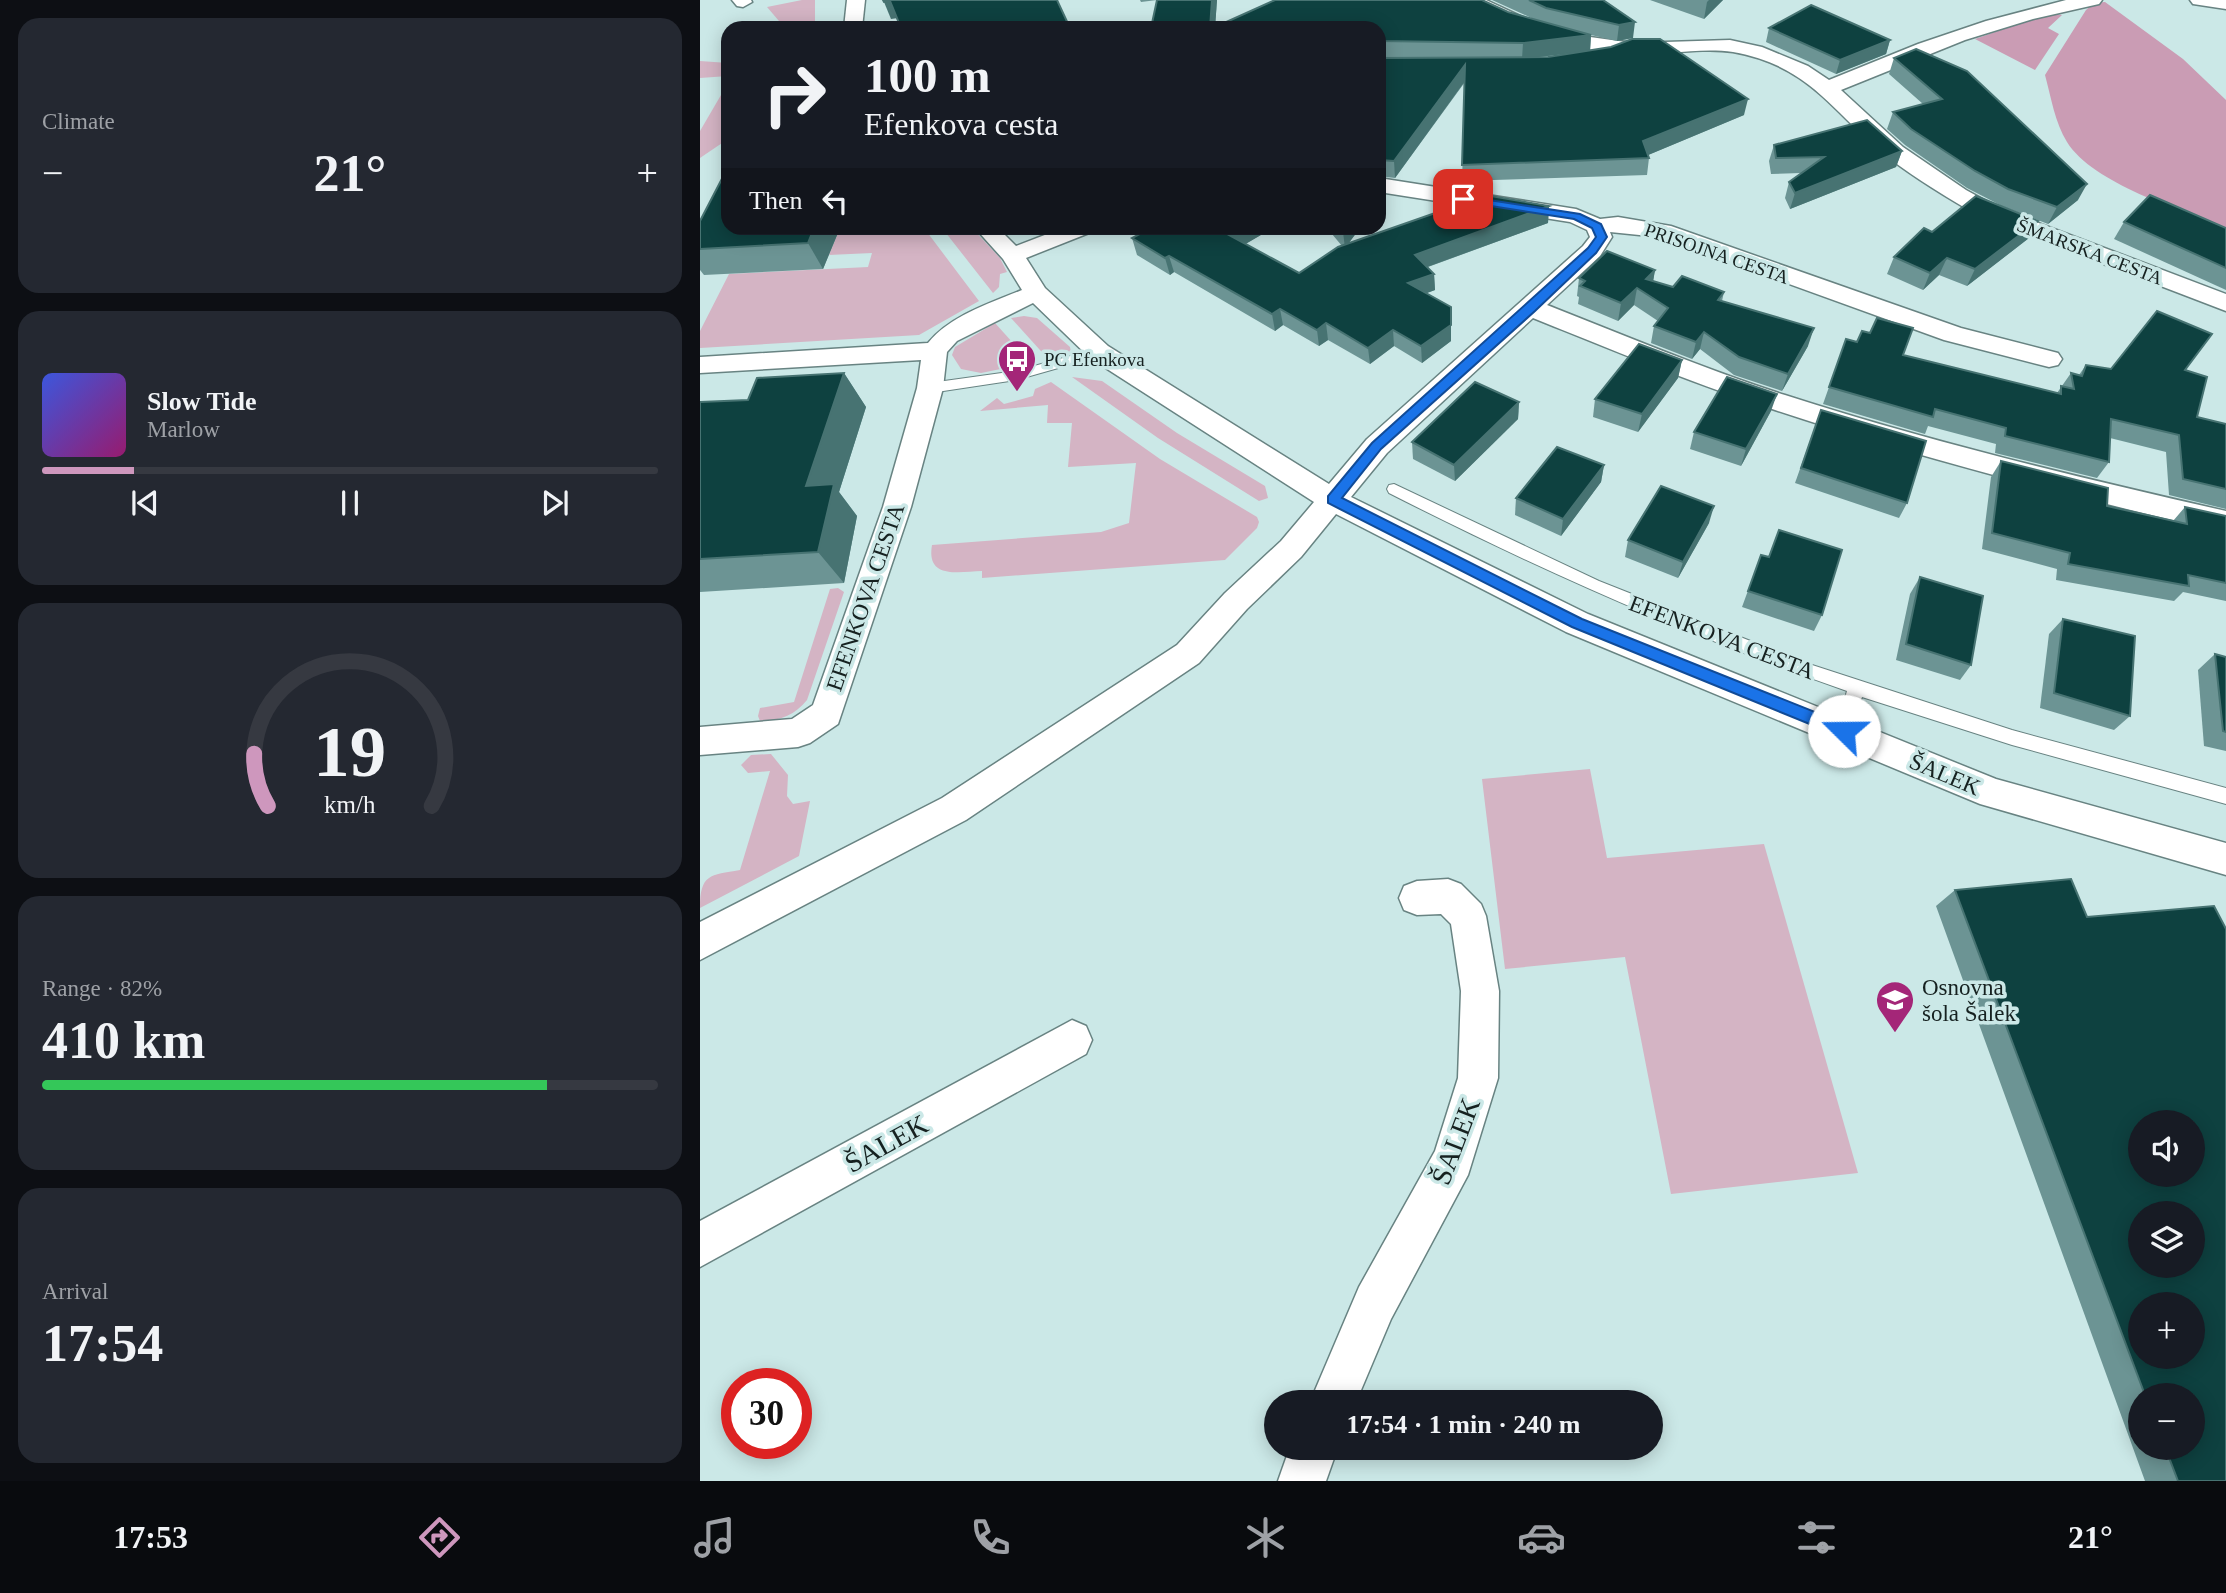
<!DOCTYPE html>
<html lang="en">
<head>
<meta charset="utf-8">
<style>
	body { margin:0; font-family:Georgia,serif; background:#242831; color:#f1f3f6; height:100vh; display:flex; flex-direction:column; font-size:26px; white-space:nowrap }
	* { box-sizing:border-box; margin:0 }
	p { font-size:23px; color:#9ea1a6 }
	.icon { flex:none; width:38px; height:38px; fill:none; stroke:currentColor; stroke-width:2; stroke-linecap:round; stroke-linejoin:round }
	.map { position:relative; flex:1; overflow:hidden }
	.panel { display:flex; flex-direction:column; gap:18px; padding:18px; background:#0d0f14; width:700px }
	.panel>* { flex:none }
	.top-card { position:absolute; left:21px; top:21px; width:665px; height:214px; border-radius:21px; box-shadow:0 4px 18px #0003; background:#171b24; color:#f1f3f6; overflow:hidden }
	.controls { position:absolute; left:1428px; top:1110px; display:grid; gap:14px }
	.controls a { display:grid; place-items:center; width:77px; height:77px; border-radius:50%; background:#171b24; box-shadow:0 4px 18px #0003; font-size:35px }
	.speed { position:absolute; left:21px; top:1368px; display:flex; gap:14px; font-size:35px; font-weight:700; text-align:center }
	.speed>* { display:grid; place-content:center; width:91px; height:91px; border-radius:50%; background:#171b24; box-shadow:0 4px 18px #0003; line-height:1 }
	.speed .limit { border:10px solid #d22; background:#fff; color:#111 }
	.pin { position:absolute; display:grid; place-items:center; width:60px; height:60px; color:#fff; margin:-30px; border-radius:14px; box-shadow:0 4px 10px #0006 }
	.me { position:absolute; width:77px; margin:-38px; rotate:292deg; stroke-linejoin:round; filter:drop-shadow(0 0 5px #0008) }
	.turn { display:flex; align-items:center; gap:24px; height:147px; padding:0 28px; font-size:32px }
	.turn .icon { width:91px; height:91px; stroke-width:2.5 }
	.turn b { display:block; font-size:49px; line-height:60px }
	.then { display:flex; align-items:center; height:66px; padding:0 28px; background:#0003; gap:14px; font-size:26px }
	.big { font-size:52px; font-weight:700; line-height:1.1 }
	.panel .widget { flex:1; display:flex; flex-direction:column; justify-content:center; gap:10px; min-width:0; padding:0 24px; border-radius:21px; background:#242831 }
	.panel .dial { align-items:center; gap:0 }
	.dial svg { height:182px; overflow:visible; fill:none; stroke:#363941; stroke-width:7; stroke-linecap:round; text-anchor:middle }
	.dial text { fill:#f1f3f6; stroke:none }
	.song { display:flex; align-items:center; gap:21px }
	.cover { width:84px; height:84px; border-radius:10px; background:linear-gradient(135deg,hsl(230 70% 55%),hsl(320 70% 35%)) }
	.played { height:7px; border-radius:4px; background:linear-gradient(90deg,#ce97bd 15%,#363941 15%) }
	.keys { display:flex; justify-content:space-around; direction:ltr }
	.heat { display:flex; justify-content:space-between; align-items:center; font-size:38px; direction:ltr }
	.charge { height:10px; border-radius:5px; background:linear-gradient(90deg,#34c759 82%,#363941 0) }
	.trip { position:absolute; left:564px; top:1390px; width:399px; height:70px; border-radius:35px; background:#171b24; box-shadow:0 4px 18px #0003; font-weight:700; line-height:70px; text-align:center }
	.tab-bar { display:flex; height:112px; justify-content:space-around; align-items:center; background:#090b0e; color:#9ea1a6 }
	.tab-bar .icon { width:49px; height:49px }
	.tab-bar .selected { color:#ce97bd }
	.tab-bar b { font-size:32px; color:#f1f3f6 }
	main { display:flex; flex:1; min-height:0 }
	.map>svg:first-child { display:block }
</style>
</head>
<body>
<main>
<section class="panel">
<div class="widget"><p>Climate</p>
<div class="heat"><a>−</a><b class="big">21°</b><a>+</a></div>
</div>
<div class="widget">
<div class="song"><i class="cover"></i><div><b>Slow Tide</b><p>Marlow</p></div></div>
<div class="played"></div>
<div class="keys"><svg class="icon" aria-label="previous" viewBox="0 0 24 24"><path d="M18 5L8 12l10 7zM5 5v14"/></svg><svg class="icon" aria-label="pause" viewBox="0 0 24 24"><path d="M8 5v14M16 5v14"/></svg><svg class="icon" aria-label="next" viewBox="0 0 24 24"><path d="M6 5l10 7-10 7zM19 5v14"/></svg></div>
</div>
<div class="widget dial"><svg viewBox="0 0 100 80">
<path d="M14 69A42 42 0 1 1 86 69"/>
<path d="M14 69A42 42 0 0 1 8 46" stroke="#ce97bd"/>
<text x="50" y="56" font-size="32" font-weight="700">19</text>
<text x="50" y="72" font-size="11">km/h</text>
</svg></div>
<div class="widget"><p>Range · 82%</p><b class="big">410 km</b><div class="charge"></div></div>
<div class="widget"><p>Arrival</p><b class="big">17:54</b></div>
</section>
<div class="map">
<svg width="1526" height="1481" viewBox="0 0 1526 1481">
	<rect width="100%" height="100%" fill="#cbe8e7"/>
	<g fill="#d4b4c4">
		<path d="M102 0H115V28H85L67 7Z"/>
		<path d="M0 61 28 63V76L0 78Z"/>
		<path d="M28 83V139L0 158V131Z"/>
		<path d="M140 228H224L279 301 219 335 0 348V331L29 274 168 267 172 253 129 255Z"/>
		<path d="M242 228H272L300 258 307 272 300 274 299 287 293 293Z"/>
		<path d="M324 316 337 318 370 347 371 352 349 360 311 318Z"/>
		<path d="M295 323 331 363 281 373 261 369 252 355 255 347Z"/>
		<path d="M372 377 402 381 477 433 565 486 568 498 559 501 458 438Z"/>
		<path d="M351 382 460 459 557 517 559 522 557 528 525 560 282 578V571C258 572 226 579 232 545L401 532 429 523 436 463 368 467 372 423H347L348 405 280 411 297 398 304 404 333 396 335 389Z"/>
		<path d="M138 588 144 592 107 700C95 715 80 721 60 721L58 716 60 708 94 702 130 589Z"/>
		<path d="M71 754 88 775 87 796 93 804 110 801 99 856 0 908C0 874 10 875 40 870L70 771 48 773 41 765 51 755Z"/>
		<path d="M890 769 907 858 1064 844 1158 1173 971 1194 925 957 805 969 782 779Z"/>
	</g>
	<g fill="#ca9cb4">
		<path d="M1405 2 1483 59 1526 100V230C1481 209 1393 184 1367 142 1355 123 1351 97 1345 75L1386 10 1394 3Z"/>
		<path d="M1350 13 1362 15 1348 28 1359 34 1335 70 1275 39Z"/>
	</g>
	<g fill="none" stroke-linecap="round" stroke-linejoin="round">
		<defs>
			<g id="lane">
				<path d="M399 348 406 352 404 355 316 380 230 393 223 388 230 383 316 371Z"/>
				<path d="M694 484 899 581 1106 663 1312 730 1526 788V804L1312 745 1162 697 1150 736 1144 738 1138 736 1135 731 1147 691C989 636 838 569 689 493L687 489 689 485Z"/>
			</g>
			<g id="street">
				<path d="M32 0H51L52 2 43 7 37 6Z"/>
				<path d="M147 0H165L162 28H144Z"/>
				<path d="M763 0H786L835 23 883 36 933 43 1030 40 1062 47 1108 66 1129 80 1218 44 1286 21 1366 0H1402L1399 4 1333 19 1265 40 1141 90 1203 147 1266 190 1299 208 1526 294V311L1283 218C1251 200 1218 180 1189 158 1133 114 1112 66 1033 52 999 47 961 56 927 55 892 53 785 28 763 0Z"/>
				<path d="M1490 0H1526V9L1493 4Z"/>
				<path d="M679 178 876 209 900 219 918 217 971 226 1261 328 1358 353 1362 359 1358 365 1349 367 1244 340 959 237 910 232 912 237 900 256 847 305C926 336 1004 369 1085 395 1230 442 1378 477 1526 511V533C1371 496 1217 458 1066 407 987 381 910 349 833 318L687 453 651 497 888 614 1296 779 1526 843V875L1280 804 866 632 636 514 601 557 547 609 499 663 266 820 0 960V922L242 798 477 645 525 593 581 541 614 502 390 358 333 303 257 341 247 352 243 388 211 507 138 724 110 743 98 747 0 755V727L92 719 113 705 183 507 217 388 221 360 0 373V357L228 343C250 316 290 303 322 290L303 259 275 228H298L316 246 363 228H392L389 233 326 258 345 288 408 346 629 484 667 439 883 246 890 237 887 230 870 222 679 192Z"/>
				<path d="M748 879 761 884 781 904 786 916 799 991 798 1078 768 1175 691 1319 656 1402H610L659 1287 735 1151 758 1078 761 991 751 924 741 914 717 915 704 910 699 898 704 886 717 881Z"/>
				<path d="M372 1020 386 1026 392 1040 386 1054 0 1267V1221Z"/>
				<path d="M590 1447H638L626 1481H578Z"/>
			</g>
		</defs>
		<use href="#lane" stroke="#688382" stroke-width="2"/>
		<use href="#street" stroke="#688382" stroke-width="3"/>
		<use href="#lane" fill="#fff" fill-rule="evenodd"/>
		<use href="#street" fill="#fff" fill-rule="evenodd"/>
	</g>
	<g fill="#6c9494" fill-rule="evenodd">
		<path d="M440 0H517L515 27 808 12 838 21 792 0H903L933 38 917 41 891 35 890 51 837 57 1044 115 948 155 949 158 947 175 762 181 765 82 695 178 679 176V58H730L679 57V28H451L457 0 441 2Z"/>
		<path d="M950 0H1023L1004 19Z"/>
		<path d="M1069 28 1190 40 1186 54 1136 74 1066 42Z"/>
		<path d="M1194 58 1378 200 1348 224 1302 206 1329 238 1267 286 1239 275 1223 290 1187 274 1194 257 1232 232 1300 205 1267 188 1205 145 1187 129 1193 112 1223 104 1189 74Z"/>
		<path d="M1074 145 1202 151 1196 167 1090 209 1085 198 1089 182 1101 173 1071 174 1069 161Z"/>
		<path d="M849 206 848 223 728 267 734 274 735 290 726 293 751 341 722 363 694 346 670 364 628 340 619 346 583 325 575 331 474 272 470 275 437 255 432 238 451 228H573L545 244 599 273 642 246 627 228H660L648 244Z"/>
		<path d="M0 221 140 228 123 269 4 275 0 270Z"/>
		<path d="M1424 222 1526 228V290L1414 239Z"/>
		<path d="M955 270 953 281 973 287 1024 292 1022 301 1108 346 1082 391 1034 375 1000 349 992 359 951 343 954 326 958 321 934 305 918 321 878 304 879 297 877 296 879 278Z"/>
		<path d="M1146 339 1203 355 1357 393 1371 373 1379 375 1386 365 1411 369 1485 370 1497 417 1526 424V509L1469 495 1466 452 1410 438 1409 462 1397 478 1295 453 1296 444 1228 426 1225 434 1123 404Z"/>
		<path d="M982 360 978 378 938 432 893 417 895 399Z"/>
		<path d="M144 373 166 407 139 492 157 516 144 583 0 592V402L48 400Z"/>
		<path d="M819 402 818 419 755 481 713 459 712 442Z"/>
		<path d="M1121 410 1207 503 1199 518 1095 483Z"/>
		<path d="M1071 411 1041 466 990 449 994 432Z"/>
		<path d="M1301 461 1407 506 1473 521 1485 507 1526 516V601L1483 592 1474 601 1356 580 1357 569 1282 549 1291 477Z"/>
		<path d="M904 465 901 482 861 536 815 515 816 498Z"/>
		<path d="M1009 523 978 578 925 557 928 540Z"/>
		<path d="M1079 530 1122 615 1114 631 1042 607 1061 555 1069 557Z"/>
		<path d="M1220 577 1271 665 1260 680 1196 660 1210 594Z"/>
		<path d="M1363 619 1430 716 1414 730 1340 708 1349 634Z"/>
		<path d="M1515 654 1526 657V751L1504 746 1498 670Z"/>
		<path d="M1255 890 1387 917 1526 1481H1445L1236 906ZM1440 1395H1493V1447H1440Z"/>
	</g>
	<g fill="#477372">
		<path d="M512 0H517L515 28H510Z"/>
		<path d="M1009 0H1023L1004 19 1007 2Z"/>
		<path d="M190 1 198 18 191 19 184 2Z"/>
		<path d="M935 22 933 38 917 41 919 25Z"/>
		<path d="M891 35 890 51 822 59 823 43Z"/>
		<path d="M1190 40 1186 54 1136 74 1140 60Z"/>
		<path d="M765 65V81L695 178 694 161Z"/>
		<path d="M1048 99 1044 115 941 158 943 141Z"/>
		<path d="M1202 151 1196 167 1090 209 1095 193Z"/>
		<path d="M682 179 683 195 679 201V182Z"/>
		<path d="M1387 184 1378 200 1348 224 1357 207Z"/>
		<path d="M849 206 848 223 716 271 715 255Z"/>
		<path d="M1338 221 1329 238 1267 286 1275 269Z"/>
		<path d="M114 228H140L123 269 108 243Z"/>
		<path d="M542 228H573L532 252 529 235Z"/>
		<path d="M646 228H660L645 248 643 232Z"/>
		<path d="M469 256 474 272 470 275 465 258Z"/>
		<path d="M1247 258 1239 275 1223 290 1230 273Z"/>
		<path d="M955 270 952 288 946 279Z"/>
		<path d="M734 274 735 290 709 300 708 283Z"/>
		<path d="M937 288 934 305 918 321 921 303Z"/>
		<path d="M751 307V341L722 363 721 346Z"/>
		<path d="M580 309 583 325 575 331 572 314Z"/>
		<path d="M626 323 628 340 619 346 617 330Z"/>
		<path d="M1114 328 1108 346 1082 391 1088 374Z"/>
		<path d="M693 330 694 346 670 364 668 348Z"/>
		<path d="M1004 332 1000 349 992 359 996 342Z"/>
		<path d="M982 360 978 378 938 432 942 414Z"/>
		<path d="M144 373 166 407 139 492 157 516 144 583 118 552 106 486Z"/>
		<path d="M1077 394 1071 411 1041 466 1046 449Z"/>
		<path d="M819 402 818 419 755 481 754 465Z"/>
		<path d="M904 465 901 482 861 536 863 519Z"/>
		<path d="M1014 506 1009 523 978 578 983 562Z"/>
	</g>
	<g fill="#0e4140" stroke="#477372" stroke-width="2" fill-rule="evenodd">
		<path d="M183 0H357L370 28H201L190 1 184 2Z"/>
		<path d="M457 0H512L510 28H451Z"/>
		<path d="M575 0H782L808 12 891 35 823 43 679 41V28H621L624 27 513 28Z"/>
		<path d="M829 0H903L935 22 919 25 846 8Z"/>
		<path d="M1111 5 1190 40 1140 60 1069 28Z"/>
		<path d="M932 39H960L1048 99 943 141 949 158 762 165 765 65 694 161 679 160V58L848 57 911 47Z"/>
		<path d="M1216 49 1267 71 1387 184 1357 207 1308 189 1275 171 1211 129 1193 112 1242 99 1194 58Z"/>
		<path d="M1167 120 1202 151 1095 193 1089 182 1124 157 1076 158 1074 145Z"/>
		<path d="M27 169H28V228H114L108 243 0 249V221Z"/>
		<path d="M761 191 849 206 715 255 734 274 708 283 751 307V325L721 346 693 330 668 348 626 323 617 330 580 309 572 314 469 256 465 258 432 238 451 228H542L529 235 599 273 638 247 761 204Z"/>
		<path d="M1450 195 1526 228V268L1424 222Z"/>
		<path d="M1276 196 1338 221 1275 269 1247 258 1230 273 1194 257 1224 228 1232 232Z"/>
		<path d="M907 251 955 270 946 279 973 287 982 276 1024 292 1018 300 1114 328 1088 374 1039 357 1004 332 996 342 954 326 968 308 937 288 921 303 880 286 885 281 879 278Z"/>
		<path d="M1457 311 1512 334 1485 370 1507 377 1497 417 1526 424V489L1483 479 1479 435 1411 419 1409 462 1305 436 1306 428 1235 409 1233 417 1129 387 1146 339 1157 342 1162 331 1170 333 1177 318 1213 328 1203 355 1361 394V386L1374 389 1371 373 1382 376 1386 365 1411 369Z"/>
		<path d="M939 344 982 360 942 414 895 399Z"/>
		<path d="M144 373 106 486 134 484 118 552 0 559V402L48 400 57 378Z"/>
		<path d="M1027 377 1077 394 1046 449 994 432Z"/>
		<path d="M775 382 819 402 754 465 712 442Z"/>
		<path d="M1121 410 1226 441 1207 503 1101 468Z"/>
		<path d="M857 447 904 465 863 519 816 498Z"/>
		<path d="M1301 461 1408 488 1407 506 1487 524 1485 507 1526 516V583L1488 575 1489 586 1368 564 1370 553 1292 533Z"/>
		<path d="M961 486 1014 506 983 562 928 540Z"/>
		<path d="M1079 530 1142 550 1122 615 1048 591 1061 555 1069 557Z"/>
		<path d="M1220 577 1283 596 1271 665 1206 644Z"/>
		<path d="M1363 619 1435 636 1430 716 1354 693Z"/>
		<path d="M1515 654 1526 657V732L1523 731Z"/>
		<path d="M1371 879 1387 917 1514 906 1526 929V1481H1478L1465 1447H1493V1395H1445L1255 890ZM1440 1122H1493V1174H1440ZM1440 1213H1493V1265H1440ZM1440 1304H1493V1356H1440Z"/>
	</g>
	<path fill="#1a73e8" stroke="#114b97" stroke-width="2" d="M763 196 880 214 901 224 907 237 896 253 835 311 681 449 642 498 882 619 1150 726 1152 731 1150 736H1139L872 627 628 503V496L672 443 888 248 896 237 892 228 874 219 759 201 758 199Z"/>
	<defs>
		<symbol id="bus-pin" viewBox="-11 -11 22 30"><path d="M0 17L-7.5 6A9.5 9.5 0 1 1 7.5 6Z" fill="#a42678" stroke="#cbe8e7"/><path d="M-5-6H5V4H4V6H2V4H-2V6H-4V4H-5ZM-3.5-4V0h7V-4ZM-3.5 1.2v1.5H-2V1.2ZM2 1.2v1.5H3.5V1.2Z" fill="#fff"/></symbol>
		<symbol id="school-pin" viewBox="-11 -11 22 30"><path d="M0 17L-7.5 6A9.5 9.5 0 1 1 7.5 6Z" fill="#a42678" stroke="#cbe8e7"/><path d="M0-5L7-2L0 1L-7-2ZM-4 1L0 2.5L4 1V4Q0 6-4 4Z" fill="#fff"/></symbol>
	</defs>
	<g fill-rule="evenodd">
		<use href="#bus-pin" x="295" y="337" width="44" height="60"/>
		<use href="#school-pin" x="1173" y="978" width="44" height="60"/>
	</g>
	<g text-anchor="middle" stroke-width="7" stroke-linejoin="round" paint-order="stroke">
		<g font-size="19" fill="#162120" stroke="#cbe8e7">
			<text transform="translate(1390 251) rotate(21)" y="7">ŠMARSKA CESTA</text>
			<text transform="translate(1017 253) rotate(19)" y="7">PRISOJNA CESTA</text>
		</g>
		<g font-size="19" fill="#162120" stroke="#cbe8e7" text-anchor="start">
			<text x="344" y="366">PC Efenkova</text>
		</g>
		<g font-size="23" fill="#162120" stroke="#cbe8e7">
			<text transform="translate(165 597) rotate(-71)" y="8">EFENKOVA CESTA</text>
			<text transform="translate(1022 637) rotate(21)" y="8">EFENKOVA CESTA</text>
			<text transform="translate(1245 774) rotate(23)" y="8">ŠALEK</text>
		</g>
		<g font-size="23" fill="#162120" stroke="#cbe8e7" text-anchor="start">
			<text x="1222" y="995">Osnovna<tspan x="1222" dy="26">šola Šalek</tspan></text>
		</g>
		<g font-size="28" fill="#162120" stroke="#cbe8e7">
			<text transform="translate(755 1141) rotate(-69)" y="10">ŠALEK</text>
			<text transform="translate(186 1143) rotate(-29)" y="10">ŠALEK</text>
		</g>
	</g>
</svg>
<div class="controls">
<a><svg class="icon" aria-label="sound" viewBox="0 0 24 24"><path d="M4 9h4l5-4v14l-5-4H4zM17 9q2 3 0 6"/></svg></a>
<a><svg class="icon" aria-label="layers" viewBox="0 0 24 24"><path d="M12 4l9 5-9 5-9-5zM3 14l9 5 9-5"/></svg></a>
<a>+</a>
<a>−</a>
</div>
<div class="speed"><div class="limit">30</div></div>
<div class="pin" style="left:763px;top:199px;background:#d93025"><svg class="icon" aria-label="arrive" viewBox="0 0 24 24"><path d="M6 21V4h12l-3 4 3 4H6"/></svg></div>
<svg class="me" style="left:1144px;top:731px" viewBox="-20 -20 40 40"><circle r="19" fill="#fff"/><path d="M0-13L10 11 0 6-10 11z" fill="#1a73e8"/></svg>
<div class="trip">17:54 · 1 min · 240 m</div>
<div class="top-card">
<div class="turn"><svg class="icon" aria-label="right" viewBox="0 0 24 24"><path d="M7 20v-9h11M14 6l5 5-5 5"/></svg><div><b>100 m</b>Efenkova cesta</div></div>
<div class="then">Then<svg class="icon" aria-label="left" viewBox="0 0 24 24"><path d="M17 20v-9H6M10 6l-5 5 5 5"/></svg></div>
</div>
</div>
</main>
<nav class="tab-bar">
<b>17:53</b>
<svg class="icon selected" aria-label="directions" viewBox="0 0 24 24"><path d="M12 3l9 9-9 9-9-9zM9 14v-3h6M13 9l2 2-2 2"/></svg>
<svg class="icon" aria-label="music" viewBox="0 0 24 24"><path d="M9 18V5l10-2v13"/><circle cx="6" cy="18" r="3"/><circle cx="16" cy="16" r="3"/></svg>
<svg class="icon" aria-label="phone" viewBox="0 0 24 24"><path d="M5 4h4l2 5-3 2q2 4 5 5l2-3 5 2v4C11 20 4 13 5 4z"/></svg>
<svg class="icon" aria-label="climate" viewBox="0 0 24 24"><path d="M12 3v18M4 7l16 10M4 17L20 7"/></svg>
<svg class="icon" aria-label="car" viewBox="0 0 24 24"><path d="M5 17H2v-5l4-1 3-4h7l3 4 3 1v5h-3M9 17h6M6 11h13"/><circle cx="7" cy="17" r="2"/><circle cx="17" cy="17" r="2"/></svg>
<svg class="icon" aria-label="filters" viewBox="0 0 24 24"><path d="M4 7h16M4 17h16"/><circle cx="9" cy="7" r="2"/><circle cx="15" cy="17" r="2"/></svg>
<b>21°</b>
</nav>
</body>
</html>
